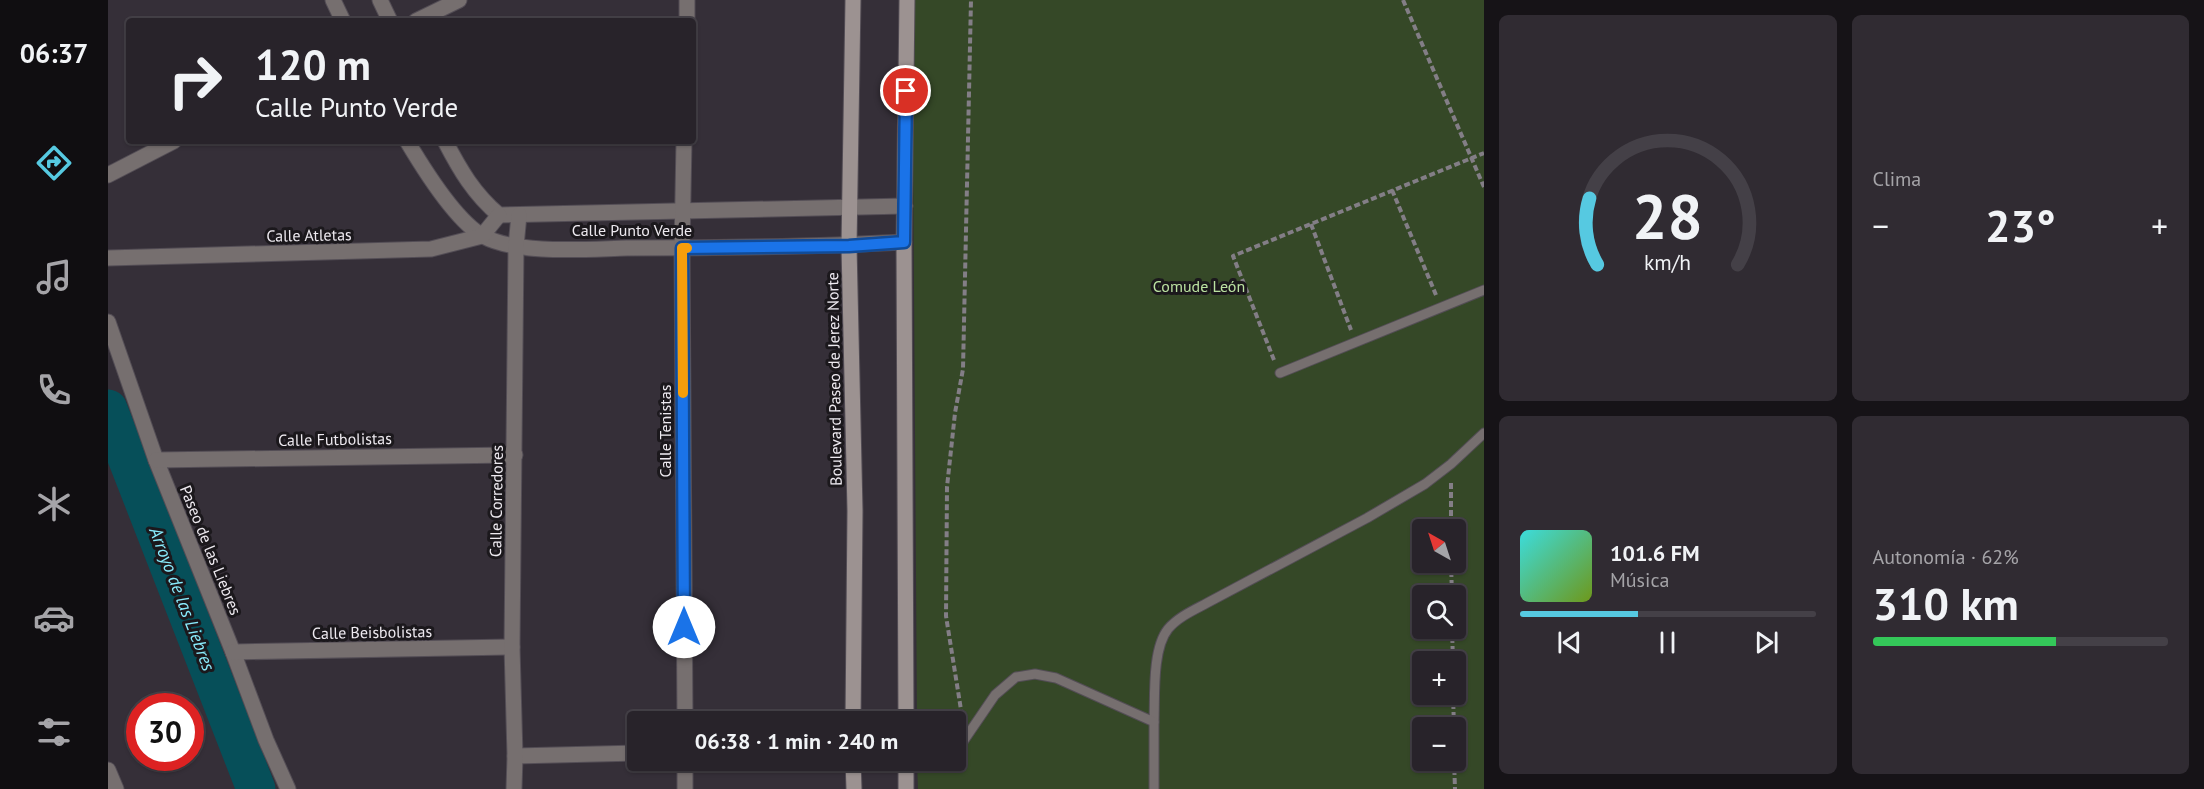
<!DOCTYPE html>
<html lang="es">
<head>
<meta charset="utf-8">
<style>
	body { margin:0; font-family:"PT Sans",sans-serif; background:#302b32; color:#f1f3f6; height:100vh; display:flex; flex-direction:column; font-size:22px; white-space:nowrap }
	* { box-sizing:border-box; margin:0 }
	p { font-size:20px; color:#a5a4a8 }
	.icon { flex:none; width:33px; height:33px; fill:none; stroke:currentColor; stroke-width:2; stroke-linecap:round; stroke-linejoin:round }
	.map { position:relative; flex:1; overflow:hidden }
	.drawer { display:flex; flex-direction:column; gap:15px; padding:15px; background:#161317; width:720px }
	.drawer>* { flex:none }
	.guide { position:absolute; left:18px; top:18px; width:570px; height:126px; border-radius:6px; box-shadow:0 2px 4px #0004,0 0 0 2px #444047; background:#28232a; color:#f1f3f6; overflow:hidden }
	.needle { width:39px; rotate:321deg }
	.controls { position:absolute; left:1304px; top:519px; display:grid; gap:12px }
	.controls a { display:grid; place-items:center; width:54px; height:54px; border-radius:6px; background:#28232a; box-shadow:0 2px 4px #0004,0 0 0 2px #444047; font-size:30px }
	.speed { position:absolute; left:18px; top:693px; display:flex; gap:12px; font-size:30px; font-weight:700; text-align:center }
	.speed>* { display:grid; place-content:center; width:78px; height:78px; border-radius:50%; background:#28232a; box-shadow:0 2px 4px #0004,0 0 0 2px #444047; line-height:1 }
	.speed .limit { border:9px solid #d22; background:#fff; color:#111 }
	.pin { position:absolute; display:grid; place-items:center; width:51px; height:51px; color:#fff; margin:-26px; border:3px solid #fff; border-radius:50%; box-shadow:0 2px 6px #0007 }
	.me { position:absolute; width:66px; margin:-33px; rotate:0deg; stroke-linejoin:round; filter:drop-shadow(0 0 4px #0008) }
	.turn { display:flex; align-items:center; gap:21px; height:126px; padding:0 30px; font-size:27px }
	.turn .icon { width:78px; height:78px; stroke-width:2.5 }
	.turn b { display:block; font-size:42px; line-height:51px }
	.big { font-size:45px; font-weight:700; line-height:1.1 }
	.drawer .card { flex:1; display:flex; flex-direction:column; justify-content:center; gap:9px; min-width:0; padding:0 21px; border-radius:9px; background:#302b32 }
	.drawer .dial { align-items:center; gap:0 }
	.dial svg { height:156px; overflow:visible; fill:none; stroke:#444047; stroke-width:7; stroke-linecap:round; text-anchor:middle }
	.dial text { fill:#f1f3f6; stroke:none }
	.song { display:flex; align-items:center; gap:18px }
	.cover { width:72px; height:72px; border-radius:9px; background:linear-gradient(135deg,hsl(180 70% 55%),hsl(80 70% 35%)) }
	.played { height:6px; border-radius:3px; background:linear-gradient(90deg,#56c9e1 40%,#444047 40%) }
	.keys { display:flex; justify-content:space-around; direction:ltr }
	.heat { display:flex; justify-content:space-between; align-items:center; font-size:33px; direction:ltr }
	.charge { height:9px; border-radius:4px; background:linear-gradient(90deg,#34c759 62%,#444047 0) }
	.drawer .tiles { flex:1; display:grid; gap:15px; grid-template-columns:repeat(2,1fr) }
	.trip { position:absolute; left:519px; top:711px; width:339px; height:60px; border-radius:6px; background:#28232a; box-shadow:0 2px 4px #0004,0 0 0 2px #444047; font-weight:700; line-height:60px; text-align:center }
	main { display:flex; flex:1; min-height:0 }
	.menu { display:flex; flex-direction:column; width:108px; justify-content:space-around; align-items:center; background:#100e11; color:#a5a4a8 }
	.menu .icon { width:42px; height:42px }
	.menu .current { color:#56c9e1 }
	.menu b { font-size:27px; color:#f1f3f6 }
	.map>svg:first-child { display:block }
</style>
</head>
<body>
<main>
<nav class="menu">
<b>06:37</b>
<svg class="icon current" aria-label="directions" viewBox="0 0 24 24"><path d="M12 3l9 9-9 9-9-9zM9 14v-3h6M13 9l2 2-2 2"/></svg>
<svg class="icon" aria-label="music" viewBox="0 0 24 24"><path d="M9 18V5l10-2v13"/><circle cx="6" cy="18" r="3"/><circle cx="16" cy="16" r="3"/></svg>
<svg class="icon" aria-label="phone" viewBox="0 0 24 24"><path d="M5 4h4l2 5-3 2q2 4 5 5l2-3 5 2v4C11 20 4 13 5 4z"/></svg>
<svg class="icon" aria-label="climate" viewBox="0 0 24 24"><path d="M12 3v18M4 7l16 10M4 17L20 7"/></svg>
<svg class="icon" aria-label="car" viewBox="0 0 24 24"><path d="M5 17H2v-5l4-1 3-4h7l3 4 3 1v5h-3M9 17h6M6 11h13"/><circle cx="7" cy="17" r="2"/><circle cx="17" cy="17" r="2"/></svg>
<svg class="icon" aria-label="filters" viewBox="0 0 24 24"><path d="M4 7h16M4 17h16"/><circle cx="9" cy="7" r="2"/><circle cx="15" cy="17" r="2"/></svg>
</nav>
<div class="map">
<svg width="1376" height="789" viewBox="0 0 1376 789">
	<rect width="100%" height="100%" fill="#352f38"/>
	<path fill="#354827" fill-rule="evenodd" d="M804 0H1376V789H810L809 761 848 760V722L809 721ZM1314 530H1347V562H1314ZM1314 596H1347V628H1314ZM1314 662H1347V694H1314ZM1314 728H1347V760H1314Z"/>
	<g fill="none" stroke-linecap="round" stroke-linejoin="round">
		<path stroke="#064f59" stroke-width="39" d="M0 409 148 789"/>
		<defs>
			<g id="lane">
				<path d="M1172 373 1376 290"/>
				<path d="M1046 722C1047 696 1044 649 1060 629 1070 617 1086 610 1099 603L1259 518 1317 484 1343 464 1376 433"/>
				<path d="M848 752 887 695 908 677 927 674 948 678 1046 722V789"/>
				<path d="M825 760H835"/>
			</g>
			<g id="street">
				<path d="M225 0 235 21"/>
				<path d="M272 0 282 21"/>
				<path d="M308 21 351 0"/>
				<path d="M579 21V0"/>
				<path d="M299 141C315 168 348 221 375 236 410 255 479 249 519 248 612 248 704 247 796 242"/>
				<path d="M337 141C352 170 366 194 391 215L797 206"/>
				<path d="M576 141 574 248 577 722"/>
				<path d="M0 175 66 141"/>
				<path d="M0 258 323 249 374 236 391 215"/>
				<path d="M0 322 48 460 125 652 158 740 180 789"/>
				<path d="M48 460 407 455"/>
				<path d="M125 652 404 647"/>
				<path d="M407 756 530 753"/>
				<path d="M577 760V789"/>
				<path d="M0 770 8 789"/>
				<path d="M406 789 407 756 404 647 408 246 411 215"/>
			</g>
			<g id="secondary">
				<path d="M745 722 747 511 741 246 745 0"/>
				<path d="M798 722 796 242 799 0"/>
				<path d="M745 760 746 789"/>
				<path d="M798 760V789"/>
			</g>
		</defs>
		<use href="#lane" stroke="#534d55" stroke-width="11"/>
		<use href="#street" stroke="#534d55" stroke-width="17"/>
		<use href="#secondary" stroke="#534d55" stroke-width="17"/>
		<g stroke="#837e86" stroke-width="4" stroke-dasharray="6 3" stroke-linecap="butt">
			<path d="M1295 0 1376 187"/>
			<path d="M1284 190 1328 295"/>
			<path d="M1203 224 1243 330"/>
			<path d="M1166 360 1125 256 1376 153"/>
			<path d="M1343 483V530"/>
			<path d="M1343 562 1344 596"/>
			<path d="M1344 628 1345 662"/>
			<path d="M1345 694 1346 728"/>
			<path d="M854 716 838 616 839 487 847 413 855 369 863 0"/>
			<path d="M1346 760 1347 789"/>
		</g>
		<use href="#lane" stroke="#766f6f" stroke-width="9"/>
		<use href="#street" stroke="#766f6f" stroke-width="15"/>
		<use href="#secondary" stroke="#9c9291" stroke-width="15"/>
	</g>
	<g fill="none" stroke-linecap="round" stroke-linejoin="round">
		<defs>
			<path id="route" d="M576 627 574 248 741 246 796 242 798 91"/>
		</defs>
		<use href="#route" stroke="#114b97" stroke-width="15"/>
		<use href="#route" stroke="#1a73e8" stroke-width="10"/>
		<path stroke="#f59e0b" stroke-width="10" d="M575 393 574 248H579"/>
	</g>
	<g text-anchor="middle" stroke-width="6" stroke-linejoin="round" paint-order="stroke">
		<g font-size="16" fill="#eeeaf0" stroke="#1b181c">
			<text x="524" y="236">Calle Punto Verde</text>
			<text transform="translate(201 235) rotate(-1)" y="6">Calle Atletas</text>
			<text transform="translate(726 379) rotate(-91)" y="6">Boulevard Paseo de Jerez Norte</text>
			<text transform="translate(557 431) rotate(-90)" y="6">Calle Tenistas</text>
			<text transform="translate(227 439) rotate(-1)" y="6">Calle Futbolistas</text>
			<text transform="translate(388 501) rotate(-89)" y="6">Calle Corredores</text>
			<text transform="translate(103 550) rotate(68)" y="6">Paseo de las Liebres</text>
			<text transform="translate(264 632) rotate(-1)" y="6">Calle Beisbolistas</text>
		</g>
		<g font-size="16" fill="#bbe2a1" stroke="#1b181c">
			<text x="1091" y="292">Comude León</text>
		</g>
		<g font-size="18" font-style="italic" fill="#89ebfc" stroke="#1b181c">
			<text transform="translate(74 599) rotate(69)" y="6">Arroyo de las Liebres</text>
		</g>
	</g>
</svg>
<div class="controls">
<a><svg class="needle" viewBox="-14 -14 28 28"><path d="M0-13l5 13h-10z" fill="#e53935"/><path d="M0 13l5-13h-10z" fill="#a5a4a8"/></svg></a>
<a><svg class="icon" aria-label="search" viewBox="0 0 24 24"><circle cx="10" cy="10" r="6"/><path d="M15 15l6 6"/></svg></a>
<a>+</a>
<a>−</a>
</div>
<div class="speed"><div class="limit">30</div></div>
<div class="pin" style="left:798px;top:91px;background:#d93025"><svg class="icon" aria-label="arrive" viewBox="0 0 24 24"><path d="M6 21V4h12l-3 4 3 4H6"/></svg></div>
<svg class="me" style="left:576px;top:627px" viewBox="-20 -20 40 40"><circle r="19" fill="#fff"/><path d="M0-13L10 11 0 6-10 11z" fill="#1a73e8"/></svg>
<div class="trip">06:38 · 1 min · 240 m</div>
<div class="guide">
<div class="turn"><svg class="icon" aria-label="right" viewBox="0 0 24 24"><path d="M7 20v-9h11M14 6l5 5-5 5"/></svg><div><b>120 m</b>Calle Punto Verde</div></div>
</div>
</div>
<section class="drawer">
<div class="tiles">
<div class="card dial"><svg viewBox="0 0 100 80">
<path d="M14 69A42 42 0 1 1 86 69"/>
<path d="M14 69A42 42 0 0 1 10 35" stroke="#56c9e1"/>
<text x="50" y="56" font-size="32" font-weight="700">28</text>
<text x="50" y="72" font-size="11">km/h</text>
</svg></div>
<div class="card"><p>Clima</p>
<div class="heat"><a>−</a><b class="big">23°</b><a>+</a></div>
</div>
<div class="card">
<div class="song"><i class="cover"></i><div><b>101.6 FM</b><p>Música</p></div></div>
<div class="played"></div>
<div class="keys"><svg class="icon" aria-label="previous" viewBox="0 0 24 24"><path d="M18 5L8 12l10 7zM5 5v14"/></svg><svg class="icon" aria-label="pause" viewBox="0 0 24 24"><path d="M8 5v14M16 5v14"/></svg><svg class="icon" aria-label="next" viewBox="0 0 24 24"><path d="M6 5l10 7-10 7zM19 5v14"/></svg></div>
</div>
<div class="card"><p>Autonomía · 62%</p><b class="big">310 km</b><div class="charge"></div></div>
</div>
</section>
</main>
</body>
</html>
